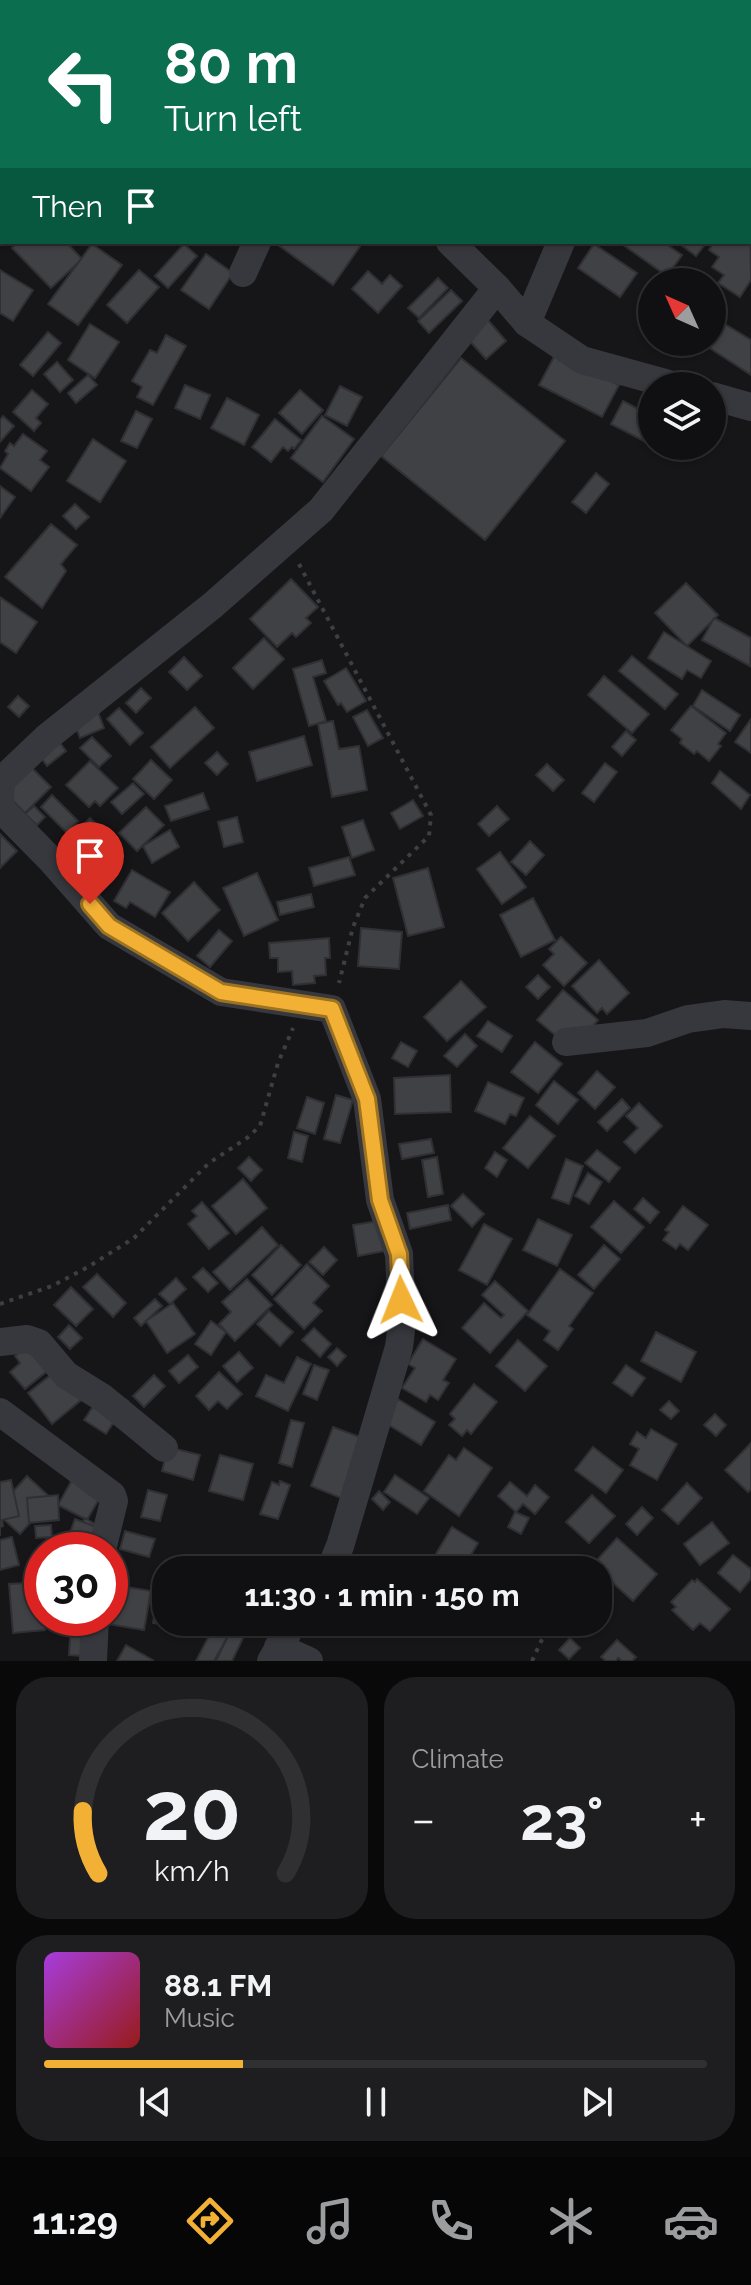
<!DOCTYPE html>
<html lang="en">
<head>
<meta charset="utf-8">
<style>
	body { margin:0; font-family:Raleway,sans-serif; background:#1e1e20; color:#f1f3f6; height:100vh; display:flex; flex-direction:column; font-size:30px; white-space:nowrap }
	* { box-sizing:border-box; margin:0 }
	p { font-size:26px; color:#9c9d9f }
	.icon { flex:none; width:44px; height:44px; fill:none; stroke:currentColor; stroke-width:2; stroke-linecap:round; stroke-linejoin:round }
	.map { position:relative; height:1661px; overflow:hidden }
	.sheet { display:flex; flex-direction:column; gap:16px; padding:16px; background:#09090a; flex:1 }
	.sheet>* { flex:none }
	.banner { position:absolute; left:0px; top:0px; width:752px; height:244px; box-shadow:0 2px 6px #0004,0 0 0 2px #303032; background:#0b6e4f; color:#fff; overflow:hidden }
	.needle { width:52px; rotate:315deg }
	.tools { position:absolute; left:638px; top:268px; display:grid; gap:16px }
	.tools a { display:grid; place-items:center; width:88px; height:88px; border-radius:50%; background:#101012; box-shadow:0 2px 6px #0004,0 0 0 2px #303032; font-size:40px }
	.speed { position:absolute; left:24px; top:1532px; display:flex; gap:16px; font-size:40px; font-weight:700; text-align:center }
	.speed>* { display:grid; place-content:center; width:104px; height:104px; border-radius:50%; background:#101012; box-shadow:0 2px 6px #0004,0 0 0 2px #303032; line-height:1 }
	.speed .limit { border:12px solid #d22; background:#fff; color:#111 }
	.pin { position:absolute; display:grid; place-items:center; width:68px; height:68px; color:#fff; margin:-82px -34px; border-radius:50% 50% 50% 0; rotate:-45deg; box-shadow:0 0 8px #0007 }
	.pin .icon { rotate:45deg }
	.me { position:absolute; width:88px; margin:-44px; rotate:358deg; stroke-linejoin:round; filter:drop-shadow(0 0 6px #0008) }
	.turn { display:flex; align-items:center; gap:28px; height:168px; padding:0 32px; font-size:36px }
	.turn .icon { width:104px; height:104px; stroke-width:2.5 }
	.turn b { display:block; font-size:56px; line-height:68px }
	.then { display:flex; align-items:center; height:76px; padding:0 32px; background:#0003; gap:16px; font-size:30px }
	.big { font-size:60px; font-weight:700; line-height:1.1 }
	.sheet .widget { flex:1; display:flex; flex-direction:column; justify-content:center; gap:12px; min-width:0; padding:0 28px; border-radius:32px; background:#1e1e20 }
	.sheet .dial { align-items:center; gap:0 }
	.dial svg { height:208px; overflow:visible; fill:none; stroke:#303032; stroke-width:7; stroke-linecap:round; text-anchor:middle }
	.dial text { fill:#f1f3f6; stroke:none }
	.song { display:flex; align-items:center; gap:24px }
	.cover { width:96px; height:96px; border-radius:12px; background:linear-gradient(135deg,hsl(280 70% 55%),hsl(0 70% 35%)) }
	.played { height:8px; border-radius:4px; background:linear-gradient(90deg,#f2b134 30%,#303032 30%) }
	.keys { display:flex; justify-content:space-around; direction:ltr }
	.heat { display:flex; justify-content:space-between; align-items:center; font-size:44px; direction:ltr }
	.sheet .tiles { flex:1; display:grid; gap:16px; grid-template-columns:1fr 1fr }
	.widget:last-child { grid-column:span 2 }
	.trip { position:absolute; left:152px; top:1556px; width:460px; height:80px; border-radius:32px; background:#101012; box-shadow:0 2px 6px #0004,0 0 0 2px #303032; font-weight:700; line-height:80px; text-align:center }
	.dock { display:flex; height:128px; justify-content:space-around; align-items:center; background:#060607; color:#9c9d9f }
	.dock .icon { width:56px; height:56px }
	.dock .on { color:#f2b134 }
	.dock b { font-size:36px; color:#f1f3f6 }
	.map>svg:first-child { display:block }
</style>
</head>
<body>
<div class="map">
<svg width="751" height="1661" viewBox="0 0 751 1661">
	<rect width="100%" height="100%" fill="#161618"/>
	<g fill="#404145" stroke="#303034" stroke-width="2">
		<path d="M750 214 751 280 740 297 718 283 724 275 712 267 719 257 709 250 714 242H750Z"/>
		<path d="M18 242H66L82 259 51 288 12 248Z"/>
		<path d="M274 242H363L333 285Z"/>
		<path d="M619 242H663L682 255 667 276Z"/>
		<path d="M677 242H707L696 256Z"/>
		<path d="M92 244 122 265 78 325 48 304Z"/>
		<path d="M184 244 197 256 168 288 155 276Z"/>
		<path d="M594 244 637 273 620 297 578 268Z"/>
		<path d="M206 254 233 273 209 309 181 290Z"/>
		<path d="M0 270 33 290 13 321 0 313Z"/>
		<path d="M139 270 159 287 127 323 107 305Z"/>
		<path d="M368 271 382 284 390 275 402 286 378 313 352 289Z"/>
		<path d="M438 278 448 288 419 318 408 308Z"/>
		<path d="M451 290 462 301 429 333 418 321Z"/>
		<path d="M487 319 506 341 486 359 466 337Z"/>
		<path d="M720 321 751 340V375L705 345 712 342V333Z"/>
		<path d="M90 324 119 342 95 378 68 360Z"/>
		<path d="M48 332 61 343 33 376 20 365Z"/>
		<path d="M166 335 186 346 153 405 137 397 142 387 132 381 150 350 157 353Z"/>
		<path d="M556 353 619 385 602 417 539 385Z"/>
		<path d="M461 358 565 441 485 540 381 456Z"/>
		<path d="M57 362 73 380 60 392 44 374Z"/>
		<path d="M88 375 97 385 76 403 68 393Z"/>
		<path d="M185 385 210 395 200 419 175 408Z"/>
		<path d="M340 386 362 397 347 426 325 415Z"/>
		<path d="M32 390 48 404 36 418 41 423 34 431 13 412Z"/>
		<path d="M300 390 323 410 302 434 279 413Z"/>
		<path d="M227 398 259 415 244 445 211 428Z"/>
		<path d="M623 401 652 416V445L611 424Z"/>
		<path d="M136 411 152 419 137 448 121 441Z"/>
		<path d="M3 416 14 426 0 442V420Z"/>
		<path d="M322 416 354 439 323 482 291 458Z"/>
		<path d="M275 419 301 440 294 449 292 447 288 451 283 447 271 462 252 447Z"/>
		<path d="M23 434 47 451 40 460 49 467 31 491 0 468 8 454 5 451 10 443 14 446Z"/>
		<path d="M93 439 126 461 100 502 67 481Z"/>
		<path d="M596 473 609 484 586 513 572 502Z"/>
		<path d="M0 486 15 497 0 518Z"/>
		<path d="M75 504 89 517 76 529 63 516Z"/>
		<path d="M51 524 77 545 61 564 66 571 42 608 5 577Z"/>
		<path d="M291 579 318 607 306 618 311 623 296 637 292 633 277 647 250 619Z"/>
		<path d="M686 583 718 615 687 646 655 613Z"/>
		<path d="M0 597 37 622 16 653 0 642Z"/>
		<path d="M714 618 751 638 750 666 702 640Z"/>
		<path d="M664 632 711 661 701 678 687 670 682 679 648 658Z"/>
		<path d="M264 638 284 659 253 689 233 668Z"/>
		<path d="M632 656 678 694 665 709 619 671Z"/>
		<path d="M184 657 202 676 187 690 169 672Z"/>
		<path d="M322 660 326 673 313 677 326 721 309 726 293 669Z"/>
		<path d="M346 668 366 701 347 712 341 703 338 705 324 681Z"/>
		<path d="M604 676 649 714 632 733 588 695Z"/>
		<path d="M141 688 151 698 136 713 126 703Z"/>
		<path d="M702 690 740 715 730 731 693 706Z"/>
		<path d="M18 696 29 706 19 717 8 707Z"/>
		<path d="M691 706 726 733 718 744 721 746 709 761 697 751 694 754 680 743 682 739 671 730Z"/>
		<path d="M195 707 214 728 170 768 151 747Z"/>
		<path d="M119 708 143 733 130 745 107 719Z"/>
		<path d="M367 710 383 738 368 746 353 717Z"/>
		<path d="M98 712 104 728 80 738 74 722Z"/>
		<path d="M751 719V753L735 742Z"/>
		<path d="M333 721 339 749 359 746 367 790 332 797 318 724Z"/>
		<path d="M626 731 636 740 622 756 612 747Z"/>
		<path d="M304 736 312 765 257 781 249 752Z"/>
		<path d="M92 737 111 756 99 767 80 748Z"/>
		<path d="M58 740 66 751 47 766 39 755Z"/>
		<path d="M217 752 228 764 217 775 205 763Z"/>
		<path d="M151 760 172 780 154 799 133 779Z"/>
		<path d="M90 761 118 788 100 806 95 801 89 807 66 785Z"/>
		<path d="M605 763 617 772 594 802 582 793Z"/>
		<path d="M28 764 51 787 25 813 2 790Z"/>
		<path d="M547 764 564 780 553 791 536 775Z"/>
		<path d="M720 771 750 795 741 809 712 783Z"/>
		<path d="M133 783 144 794 122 814 111 802Z"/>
		<path d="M203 793 209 809 171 821 165 806Z"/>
		<path d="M52 795 78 821 67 833 41 807Z"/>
		<path d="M413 800 423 816 400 829 391 813Z"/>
		<path d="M34 806 45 817 37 825 25 814Z"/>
		<path d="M497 806 509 819 489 836 478 824Z"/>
		<path d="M146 807 164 825 137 851 119 833Z"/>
		<path d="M237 817 243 842 224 847 218 822Z"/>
		<path d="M90 818 114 841 84 873 60 849Z"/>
		<path d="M363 820 374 850 352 858 342 827Z"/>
		<path d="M170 830 179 847 152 863 143 846Z"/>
		<path d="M0 834 17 851 0 868Z"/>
		<path d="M530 841 544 855 526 875 511 862Z"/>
		<path d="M500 852 526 887 502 904 477 869Z"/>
		<path d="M349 857 355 875 314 886 309 868Z"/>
		<path d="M428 868 444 927 408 936 393 878Z"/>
		<path d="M132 870 170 892 155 917 130 902 126 908 114 901Z"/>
		<path d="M257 873 278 920 244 936 223 888Z"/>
		<path d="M194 882 220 910 188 941 162 913Z"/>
		<path d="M311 894 314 907 280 915 277 902Z"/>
		<path d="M533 898 555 940 521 957 500 915Z"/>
		<path d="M361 928 402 932 399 969 358 966Z"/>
		<path d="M219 930 232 941 210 967 197 956Z"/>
		<path d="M561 937 587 963 564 986 543 965 554 954 549 949Z"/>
		<path d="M329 938 330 958H325L326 975 314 976 315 983 293 985 292 971 278 972V958H270L269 943Z"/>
		<path d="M599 960 629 993 607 1014 602 1008 597 1013 572 986Z"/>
		<path d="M538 975 550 987 538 999 526 987Z"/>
		<path d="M461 981 486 1007 447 1041 424 1017Z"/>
		<path d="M563 990 598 1020 573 1050 537 1020Z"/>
		<path d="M488 1021 512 1036 502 1052 477 1036Z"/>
		<path d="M465 1034 477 1046 457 1067 444 1056Z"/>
		<path d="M401 1042 417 1051 408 1067 392 1058Z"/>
		<path d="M535 1042 562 1064 538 1093 511 1072Z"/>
		<path d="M597 1071 615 1087 595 1109 578 1093Z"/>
		<path d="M450 1075 451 1112 395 1114 394 1078Z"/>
		<path d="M554 1081 578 1100 558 1124 536 1105Z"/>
		<path d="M488 1082 524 1098 516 1116 510 1114 505 1124 475 1111Z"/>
		<path d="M336 1095 353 1100 340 1143 324 1139Z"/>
		<path d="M307 1097 324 1103 315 1134 297 1128Z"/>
		<path d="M622 1099 630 1108 607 1131 598 1122Z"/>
		<path d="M639 1103 662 1126 635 1153 624 1142 638 1128 626 1116Z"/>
		<path d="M530 1116 555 1136 528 1168 503 1148Z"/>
		<path d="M294 1132 308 1136 302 1162 288 1158Z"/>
		<path d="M431 1139 434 1153 402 1159 399 1144Z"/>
		<path d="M597 1150 620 1168 609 1182 585 1163Z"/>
		<path d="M495 1152 507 1160 497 1177 485 1168Z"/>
		<path d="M249 1157 262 1170 251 1181 238 1168Z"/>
		<path d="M437 1157 443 1194 428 1197 422 1160Z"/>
		<path d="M566 1159 583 1166 569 1204 552 1198Z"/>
		<path d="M588 1173 602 1182 589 1204 575 1196Z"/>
		<path d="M243 1179 267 1208 236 1234 212 1206Z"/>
		<path d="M463 1194 484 1214 472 1227 451 1206Z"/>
		<path d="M643 1198 659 1212 650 1223 634 1209Z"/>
		<path d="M614 1201 644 1227 621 1253 591 1227Z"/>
		<path d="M202 1202 229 1233 209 1249 188 1224 197 1216 192 1211Z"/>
		<path d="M448 1205 451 1220 410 1229 407 1213Z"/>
		<path d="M683 1206 708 1225 688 1250 680 1244 676 1249 663 1240 669 1232 665 1230Z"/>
		<path d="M538 1219 572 1235 557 1266 523 1250Z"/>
		<path d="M385 1220 390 1250 358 1256 353 1225Z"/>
		<path d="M484 1224 512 1239 487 1285 459 1270Z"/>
		<path d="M262 1227 278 1245 230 1290 213 1272Z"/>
		<path d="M281 1245 301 1265 272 1295 252 1275Z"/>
		<path d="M604 1245 620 1259 594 1289 578 1275Z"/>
		<path d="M324 1247 337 1260 323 1275 309 1262Z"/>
		<path d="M307 1264 329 1286 313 1303 322 1311 304 1329 274 1299Z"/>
		<path d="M203 1268 218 1283 208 1292 193 1277Z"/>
		<path d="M560 1269 593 1293 569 1326 573 1329 558 1350 544 1340 550 1331 527 1315Z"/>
		<path d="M97 1274 126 1303 113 1317 83 1287Z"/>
		<path d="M176 1278 186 1289 170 1304 159 1294Z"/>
		<path d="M247 1279 272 1305 235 1341 219 1324 231 1312 222 1302Z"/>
		<path d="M495 1281 528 1311 490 1353 462 1328 484 1303 501 1318 504 1315 482 1295Z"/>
		<path d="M71 1287 93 1309 76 1326 54 1305Z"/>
		<path d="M155 1299 162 1306 141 1326 134 1318Z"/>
		<path d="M173 1303 195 1334 167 1353 146 1321Z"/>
		<path d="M269 1311 293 1332 280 1346 257 1324Z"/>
		<path d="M211 1321 226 1332 211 1355 195 1344Z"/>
		<path d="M69 1325 82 1338 70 1349 58 1337Z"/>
		<path d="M314 1328 331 1344 320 1357 302 1340Z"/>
		<path d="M656 1332 696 1352 681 1382 641 1361Z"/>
		<path d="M42 1334 62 1359 25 1389 10 1372 20 1363 15 1356Z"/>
		<path d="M423 1339 456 1359 443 1380 449 1383 438 1400 430 1395 426 1402 402 1388 415 1368 408 1364Z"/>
		<path d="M518 1340 547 1366 525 1391 496 1366Z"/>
		<path d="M337 1348 346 1356 337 1366 328 1357Z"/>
		<path d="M239 1352 253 1368 237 1382 223 1366Z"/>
		<path d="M188 1355 198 1367 179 1383 169 1371Z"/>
		<path d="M297 1357 311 1364 288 1411 256 1396 266 1375 284 1383Z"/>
		<path d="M314 1365 329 1370 317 1400 303 1394Z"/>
		<path d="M626 1365 645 1378 632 1396 613 1383Z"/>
		<path d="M62 1366 86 1396 52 1424 28 1393Z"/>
		<path d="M219 1372 242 1394 227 1409 218 1401 209 1410 196 1396Z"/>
		<path d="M154 1375 165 1386 144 1407 133 1396Z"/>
		<path d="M474 1384 497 1402 471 1434 467 1430 462 1436 449 1425 455 1419 450 1414Z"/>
		<path d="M106 1387 128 1401 106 1434 84 1420Z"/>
		<path d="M398 1399 435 1422 421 1445 384 1422Z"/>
		<path d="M669 1401 679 1411 671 1419 660 1410Z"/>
		<path d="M715 1414 726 1425 716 1436 704 1425Z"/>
		<path d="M291 1420 304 1423 292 1467 279 1463Z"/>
		<path d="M333 1427 365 1439 341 1498 311 1486Z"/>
		<path d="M651 1429 677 1444 657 1480 630 1465 639 1449 630 1444 637 1432 646 1438Z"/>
		<path d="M751 1443V1489L748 1492 725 1470Z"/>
		<path d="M168 1447 200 1455 193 1480 162 1471Z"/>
		<path d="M593 1447 623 1470 606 1493 575 1470Z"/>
		<path d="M464 1448 492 1468 459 1516 424 1491 449 1455 456 1460Z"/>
		<path d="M220 1455 253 1464 243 1500 209 1491Z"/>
		<path d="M395 1475 429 1498 417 1514 384 1492Z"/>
		<path d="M27 1476 52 1499 20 1534 0 1516V1506Z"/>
		<path d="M73 1478 102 1494 87 1520 58 1505Z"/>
		<path d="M11 1480 19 1516 2 1520 3 1526 0 1527V1536V1482Z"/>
		<path d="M280 1481 290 1485 278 1519 260 1514 272 1482 279 1485Z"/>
		<path d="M510 1482 527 1496 535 1485 549 1497 535 1514 523 1504 516 1512 498 1496Z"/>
		<path d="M687 1483 702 1498 678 1524 662 1510Z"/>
		<path d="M148 1490 167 1495 160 1521 141 1517Z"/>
		<path d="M379 1491 390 1502 383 1510 372 1499Z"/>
		<path d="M58 1495 59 1520 29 1523 27 1498Z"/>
		<path d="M592 1495 615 1516 589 1543 566 1522Z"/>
		<path d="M642 1507 653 1518 637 1535 626 1524Z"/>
		<path d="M515 1512 529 1518 521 1534 508 1527Z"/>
		<path d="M85 1518 95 1524 85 1543 97 1549 71 1550 68 1549Z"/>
		<path d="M75 1519 107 1531 100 1550H81L66 1544Z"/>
		<path d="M712 1522 729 1543 700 1565 684 1544Z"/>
		<path d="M51 1525 52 1537 36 1538 35 1526Z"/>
		<path d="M452 1527 478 1543 462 1570H452L433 1559Z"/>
		<path d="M125 1531 155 1539 149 1557 120 1549Z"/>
		<path d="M12 1537 19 1565 0 1570V1540Z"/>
		<path d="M617 1538 657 1574 633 1601 613 1583 609 1587 598 1577V1570L589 1569Z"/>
		<path d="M272 1555 287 1561 283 1570H266Z"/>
		<path d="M733 1555 751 1569V1579L740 1592 718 1573Z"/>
		<path d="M697 1579 730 1609 710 1631 700 1623 693 1630 672 1610 676 1607 671 1602 692 1580 695 1582Z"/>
		<path d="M42 1582V1618H45V1630L13 1633 9 1584Z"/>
		<path d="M115 1585 151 1591 144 1630 108 1624Z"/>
		<path d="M159 1590 166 1592V1622H171V1626L153 1623Z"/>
		<path d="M71 1622 99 1625 97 1657 69 1655Z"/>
		<path d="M214 1626 229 1634 214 1661H196Z"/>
		<path d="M232 1628 245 1634 232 1661H216Z"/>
		<path d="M570 1638 580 1648 569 1659 559 1650Z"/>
		<path d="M617 1640 636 1657 632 1661H622L618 1658 616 1661H606L601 1657Z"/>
		<path d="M126 1645 153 1660V1661H117Z"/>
	</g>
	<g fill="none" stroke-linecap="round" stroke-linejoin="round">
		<g stroke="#3d3f44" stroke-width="4" stroke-dasharray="4 6" stroke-linecap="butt">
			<path d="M299 564 431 815 429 836 365 898 353 927 339 983"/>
			<path d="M0 1304 52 1286 88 1267 134 1238 209 1163 247 1138 260 1126 278 1063 293 1028"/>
			<path d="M590 1570 598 1561"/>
			<path d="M532 1661 550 1622"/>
		</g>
		<g stroke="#37383d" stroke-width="28">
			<path d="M238 0 239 2"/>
			<path d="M71 2 76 0"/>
			<path d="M750 5 751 4"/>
			<path d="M0 17H2"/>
			<path d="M450 242 497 288 527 323 561 242"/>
			<path d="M243 273 257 242"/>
			<path d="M527 323 582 360 676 386"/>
			<path d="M712 396 751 407"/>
			<path d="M0 800 1 781 46 738 213 605 321 510 497 288"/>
			<path d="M0 808 52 861 109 926 221 992 332 1009 367 1099 380 1200 399 1254 402 1322 399 1347 340 1546 330 1570"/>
			<path d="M566 1042 647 1033 688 1019 724 1014 751 1016"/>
			<path d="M0 1342 27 1339 39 1343 66 1375 103 1398 164 1448"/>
			<path d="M0 1412 112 1495 114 1501 102 1550"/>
			<path d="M278 1647 309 1661"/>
			<path d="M93 1661 95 1618"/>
			<path d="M271 1661 294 1622"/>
		</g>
	</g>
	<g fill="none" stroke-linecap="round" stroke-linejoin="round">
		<defs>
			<path id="route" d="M90 904 109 926 221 992 332 1009 367 1099 380 1200 399 1254 401 1300"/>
		</defs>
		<use href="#route" stroke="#9d7322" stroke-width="20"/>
		<use href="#route" stroke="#f2b134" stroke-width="14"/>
	</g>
</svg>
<div class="tools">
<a><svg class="needle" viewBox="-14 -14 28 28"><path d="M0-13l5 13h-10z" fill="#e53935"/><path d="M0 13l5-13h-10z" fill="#9c9d9f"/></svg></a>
<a><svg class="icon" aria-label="layers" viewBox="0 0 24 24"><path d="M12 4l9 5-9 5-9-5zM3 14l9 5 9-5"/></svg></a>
</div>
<div class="speed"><div class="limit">30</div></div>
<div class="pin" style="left:90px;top:904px;background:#d93025"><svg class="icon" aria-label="arrive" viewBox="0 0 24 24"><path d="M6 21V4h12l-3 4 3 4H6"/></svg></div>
<svg class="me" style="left:401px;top:1300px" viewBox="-20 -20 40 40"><path d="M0-17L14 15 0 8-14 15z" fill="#f2b134" stroke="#fff" stroke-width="4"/></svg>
<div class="trip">11:30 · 1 min · 150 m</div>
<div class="banner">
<div class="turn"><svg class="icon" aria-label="left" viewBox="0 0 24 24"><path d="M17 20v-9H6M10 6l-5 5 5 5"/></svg><div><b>80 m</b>Turn left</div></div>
<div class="then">Then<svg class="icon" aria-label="arrive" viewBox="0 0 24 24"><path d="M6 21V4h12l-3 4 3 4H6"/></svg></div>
</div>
</div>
<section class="sheet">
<div class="tiles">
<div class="widget dial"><svg viewBox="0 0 100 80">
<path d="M14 69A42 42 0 1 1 86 69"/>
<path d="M14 69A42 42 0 0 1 8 45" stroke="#f2b134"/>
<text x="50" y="56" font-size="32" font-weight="700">20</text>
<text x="50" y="72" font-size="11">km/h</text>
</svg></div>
<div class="widget"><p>Climate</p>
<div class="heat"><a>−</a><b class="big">23°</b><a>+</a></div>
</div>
<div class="widget">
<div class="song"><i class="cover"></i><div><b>88.1 FM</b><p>Music</p></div></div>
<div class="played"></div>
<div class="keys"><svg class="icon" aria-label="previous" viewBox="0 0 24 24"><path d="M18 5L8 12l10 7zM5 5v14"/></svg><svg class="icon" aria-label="pause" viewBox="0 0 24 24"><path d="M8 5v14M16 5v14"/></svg><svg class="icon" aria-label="next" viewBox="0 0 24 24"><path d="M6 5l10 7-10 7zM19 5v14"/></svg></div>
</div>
</div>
</section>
<nav class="dock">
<b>11:29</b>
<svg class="icon on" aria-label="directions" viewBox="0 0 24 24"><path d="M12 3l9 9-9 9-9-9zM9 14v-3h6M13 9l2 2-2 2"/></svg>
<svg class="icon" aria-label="music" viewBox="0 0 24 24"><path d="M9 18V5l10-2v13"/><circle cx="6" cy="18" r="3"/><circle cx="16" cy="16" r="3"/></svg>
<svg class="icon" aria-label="phone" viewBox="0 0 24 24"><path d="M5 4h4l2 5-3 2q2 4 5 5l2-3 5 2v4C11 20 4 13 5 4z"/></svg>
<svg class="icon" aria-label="climate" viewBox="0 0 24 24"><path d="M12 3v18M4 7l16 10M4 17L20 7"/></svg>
<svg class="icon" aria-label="car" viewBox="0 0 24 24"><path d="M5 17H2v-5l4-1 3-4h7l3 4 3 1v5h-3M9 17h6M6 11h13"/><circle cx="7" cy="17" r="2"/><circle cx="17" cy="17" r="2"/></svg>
</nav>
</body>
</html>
